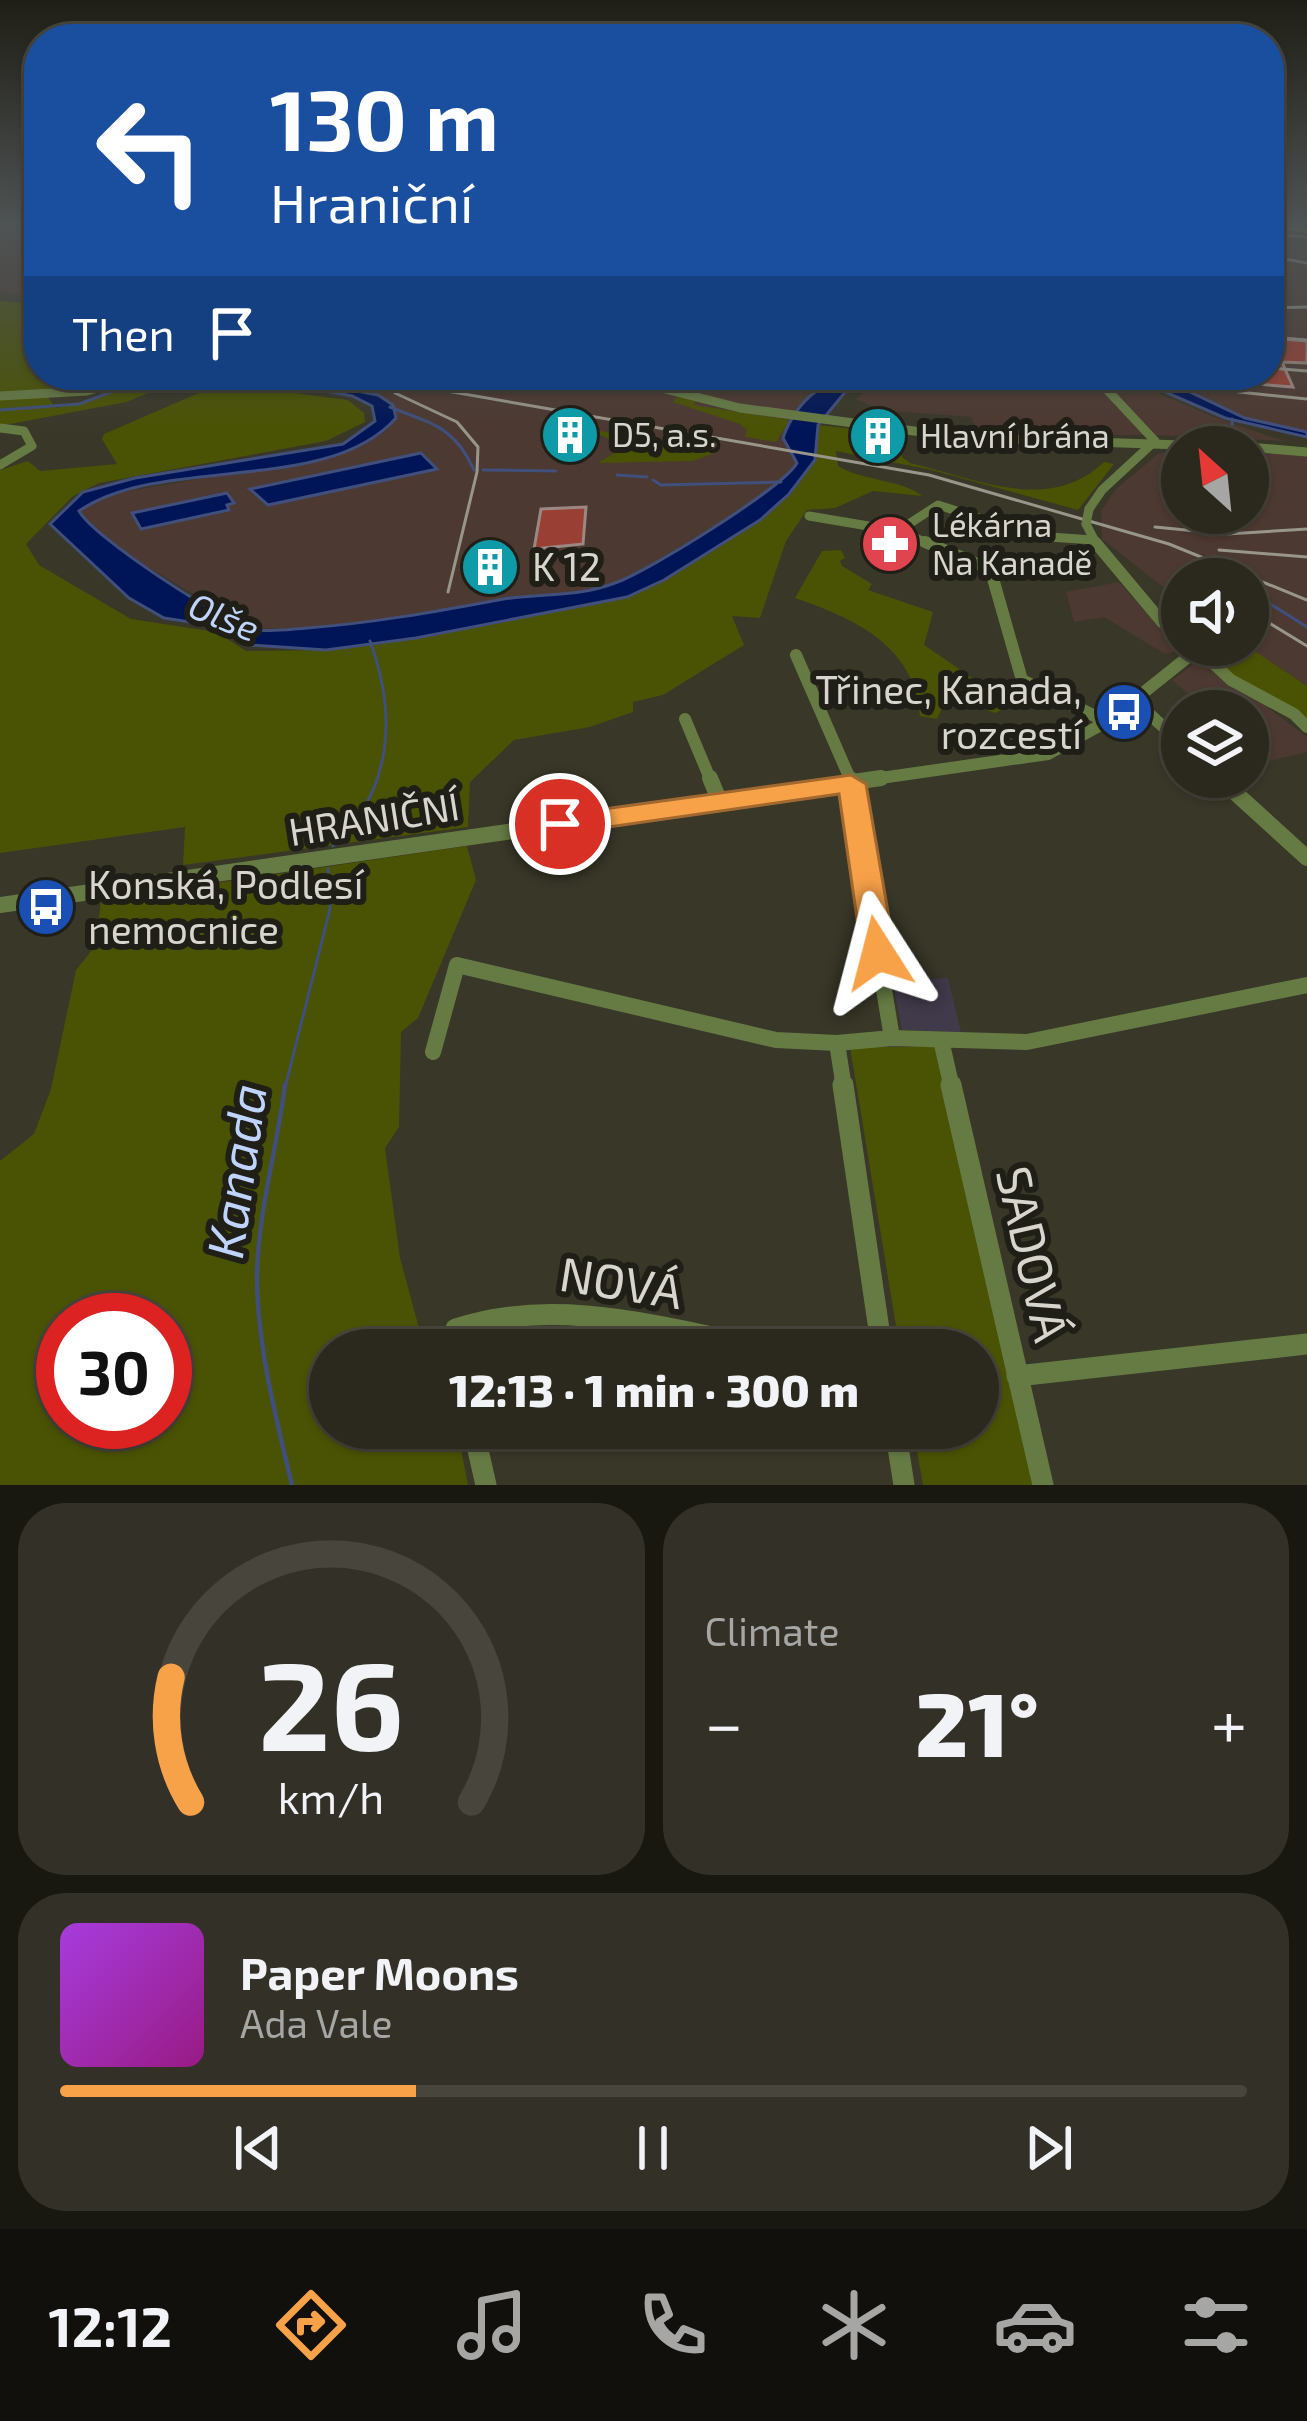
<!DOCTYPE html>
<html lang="en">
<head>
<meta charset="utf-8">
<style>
	body { margin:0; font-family:"Exo 2",sans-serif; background:#333127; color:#f1f3f6; height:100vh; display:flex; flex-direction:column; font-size:45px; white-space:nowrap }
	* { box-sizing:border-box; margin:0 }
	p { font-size:39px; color:#a6a6a4 }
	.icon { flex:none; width:66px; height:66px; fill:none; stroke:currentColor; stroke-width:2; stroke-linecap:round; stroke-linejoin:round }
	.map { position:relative; height:1485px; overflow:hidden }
	.details { display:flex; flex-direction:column; gap:18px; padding:18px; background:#181710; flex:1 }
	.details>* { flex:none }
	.hud { position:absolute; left:24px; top:24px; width:1260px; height:366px; border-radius:48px; box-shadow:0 3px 9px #0004,0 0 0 3px #47453c; background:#1a4fa0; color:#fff; overflow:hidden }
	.needle { width:78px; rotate:333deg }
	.buttons { position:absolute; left:1161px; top:426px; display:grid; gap:24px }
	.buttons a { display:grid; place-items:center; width:108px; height:108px; border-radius:50%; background:#2b291e; box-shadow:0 3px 9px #0004,0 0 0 3px #47453c; font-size:60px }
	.speed { position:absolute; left:36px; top:1293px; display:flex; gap:24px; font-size:60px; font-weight:700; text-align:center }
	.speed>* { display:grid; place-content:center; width:156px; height:156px; border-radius:50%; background:#2b291e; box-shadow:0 3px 9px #0004,0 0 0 3px #47453c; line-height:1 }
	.speed .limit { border:18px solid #d22; background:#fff; color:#111 }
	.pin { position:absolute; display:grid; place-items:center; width:102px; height:102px; color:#fff; margin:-51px; border:6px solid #fff; border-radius:50%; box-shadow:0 3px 12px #0007 }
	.me { position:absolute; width:132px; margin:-66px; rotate:351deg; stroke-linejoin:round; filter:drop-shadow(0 0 9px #0008) }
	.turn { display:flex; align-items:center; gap:42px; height:252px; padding:0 48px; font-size:54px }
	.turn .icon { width:156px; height:156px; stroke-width:2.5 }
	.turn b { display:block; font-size:84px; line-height:102px }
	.then { display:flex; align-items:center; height:114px; padding:0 48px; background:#0003; gap:24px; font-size:45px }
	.big { font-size:90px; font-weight:800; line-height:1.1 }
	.details .card { flex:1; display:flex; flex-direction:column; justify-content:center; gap:18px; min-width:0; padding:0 42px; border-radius:48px; background:#333127 }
	.details .dial { align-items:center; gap:0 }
	.dial svg { height:312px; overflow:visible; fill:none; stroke:#47453c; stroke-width:7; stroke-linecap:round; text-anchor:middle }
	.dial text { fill:#f1f3f6; stroke:none }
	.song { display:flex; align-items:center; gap:36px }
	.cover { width:144px; height:144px; border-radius:18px; background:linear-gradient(135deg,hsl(280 70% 55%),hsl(310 70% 35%)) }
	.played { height:12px; border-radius:6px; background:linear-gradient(90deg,#f7a149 30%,#47453c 30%) }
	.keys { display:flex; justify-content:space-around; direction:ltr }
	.heat { display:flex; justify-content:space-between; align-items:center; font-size:66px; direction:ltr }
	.details .tiles { flex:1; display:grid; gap:18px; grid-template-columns:1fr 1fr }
	.card:last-child { grid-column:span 2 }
	.trip { position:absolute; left:309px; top:1329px; width:690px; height:120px; border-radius:60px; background:#2b291e; box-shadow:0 3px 9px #0004,0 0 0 3px #47453c; font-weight:800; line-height:120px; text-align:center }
	.tabs { display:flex; height:192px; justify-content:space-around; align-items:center; background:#11100c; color:#a6a6a4 }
	.tabs .icon { width:84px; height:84px }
	.tabs .selected { color:#f7a149 }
	.tabs b { font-size:54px; color:#f1f3f6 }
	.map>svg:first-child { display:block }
</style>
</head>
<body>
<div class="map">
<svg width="1307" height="1485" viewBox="0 0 1307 1485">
	<rect width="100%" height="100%" fill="#393728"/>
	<g fill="#4c3931">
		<path d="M0 223H39V297L0 292Z"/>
		<path d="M1269 245 1307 248V432L1245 418 1154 375H1269Z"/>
		<path d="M275 375H843L814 392 784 438 797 463 791 474 736 514 621 581 566 597 514 598 341 626 251 629 113 546 79 511 96 499 133 490 325 458 358 448 383 433 396 418 357 390Z"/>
		<path d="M884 375H1115L1214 417 1284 441 1156 435H990L977 430 971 417 880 410 856 399Z"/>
		<path d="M1182 448V513H1248V451L1307 455V686L1246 645 1248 579H1182V602L1102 539 1101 511 1116 489 1158 454Z"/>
		<path d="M1119 582 1166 635 1183 650 1165 654 1104 617 1074 622 1066 592Z"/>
		<path d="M1202 658 1307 737V752L1269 761 1248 743V711H1209L1172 680Z"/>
	</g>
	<path fill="#413a4b" d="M948 978 961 1032 902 1030 892 980Z"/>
	<g fill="#4a5303" fill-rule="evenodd">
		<path d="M0 301 39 304V342H24L39 347V375H88L39 393 0 392Z"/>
		<path d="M150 375H208L241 386 348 400 364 413 365 422 326 441 99 483 73 496 26 544 39 565 131 619 216 632 246 651 326 650 416 638 627 597 664 580 759 520 788 494 818 425 854 429 870 436 869 440 897 439 902 457 910 463C976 478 1048 515 1104 462L1114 464 1078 510 932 470 836 451 838 466C865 482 902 479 922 496L873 491 835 508 807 510 786 541 760 618 732 616 744 645 663 695 633 702V712L590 727 514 740 470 782 468 827 183 865 185 827 0 853V470L28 461 40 471 117 464 102 439 104 434 201 392Z"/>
		<path d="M135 380 161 388 126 402 0 426V397L47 396 56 408 102 397 100 390Z"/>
		<path d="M678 396 695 401 694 405 790 420 776 442 745 437 747 430 740 424 673 402Z"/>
		<path d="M588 430 589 429 717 452 693 461 598 463 626 446Z"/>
		<path d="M841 550 845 558 840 561 842 566 872 584 868 590 933 612 924 645 1012 705 995 713 970 704H944L937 719 920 716C915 645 853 618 795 598L822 551Z"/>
		<path d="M1200 645H1246L1307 686V719L1235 677Z"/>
		<path d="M467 846 476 880 418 1018 401 1032 399 1127 385 1148 400 1258 425 1350H330V1428H457L468 1485H0V1161L34 1134 51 1089 76 970 96 945 101 900ZM63 1320H165V1422H63Z"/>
		<path d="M850 1047H936L1038 1485H923L913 1428H978V1350H900Z"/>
	</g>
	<g fill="#001558" stroke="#404f7b" stroke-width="3">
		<path d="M240 375H275L378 395 393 405 396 418C327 496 162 454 79 511 94 538 222 621 252 629 268 633 291 629 307 628 372 623 434 612 498 600 539 592 572 599 615 583 647 572 783 488 797 463L783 438C797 398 828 375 869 375L846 391 818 425 815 460 789 494 760 520 664 580 627 597 416 638 326 650 249 645 216 626 164 618 129 598 50 524 83 492 135 478 343 444 375 421 372 406 352 396Z"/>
		<path d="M1126 375H1154L1245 418 1307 432V437L1225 418Z"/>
		<path d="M421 453 437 469 268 505 250 489Z"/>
		<path d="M227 493 234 503 227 505 229 510 141 529 132 513Z"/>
	</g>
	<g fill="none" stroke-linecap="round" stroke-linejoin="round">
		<g stroke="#404f7b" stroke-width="3">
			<path d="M390 407C432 424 454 426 474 470"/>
			<path d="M0 410 79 404 158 375"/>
			<path d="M1232 419 1233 445"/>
			<path d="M483 470 556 471"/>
			<path d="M617 475 647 477"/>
			<path d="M653 480 661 485 781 482"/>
			<path d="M1192 513V529"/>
			<path d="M1217 569 1232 579"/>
			<path d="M1248 590 1307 627"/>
			<path d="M333 846C393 790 397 715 370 641"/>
			<path d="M285 1088 330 909 328 869"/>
		</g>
		<path stroke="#404f7b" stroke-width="4.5" d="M285 1085C277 1149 258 1211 257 1276 257 1345 276 1418 292 1485"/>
	</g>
	<g fill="#993f33" stroke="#9b8783" stroke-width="3">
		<path d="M1269 338 1307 341V363L1282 362 1293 387 1231 382V375H1269Z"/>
		<path d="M586 507 583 544 534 549 541 509Z"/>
		<path d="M471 552H514L511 577H466Z"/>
	</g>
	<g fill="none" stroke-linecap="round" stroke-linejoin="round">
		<g stroke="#667b44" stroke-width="9">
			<path d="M610 375 740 408 967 438 1243 447"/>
			<path d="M1067 375 1092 383"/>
			<path d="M1086 375 1097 379 1155 441"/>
			<path d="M0 396 87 391 143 375"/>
			<path d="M0 428 24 431 32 446 0 465"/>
			<path d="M1248 447 1307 452"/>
			<path d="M1089 509 1102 490 1155 441"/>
			<path d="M809 516 898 531 932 545"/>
			<path d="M1086 524 1097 545"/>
			<path d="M898 531 938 505 1035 536 1093 540"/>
		</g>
		<g stroke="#667b44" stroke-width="12">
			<path d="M925 542 985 567 992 575 1022 680 1105 721"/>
			<path d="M1095 542 1162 622 1182 637"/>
			<path d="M1198 649 1231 680 1294 714 1307 727"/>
			<path d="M796 655 851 781"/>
			<path d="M1133 699 1182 744"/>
			<path d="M685 719 711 781"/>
			<path d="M1218 777 1222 781"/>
			<path d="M860 781 1048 754 1108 721 1198 649 1192 645"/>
		</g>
		<g stroke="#667b44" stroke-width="16">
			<path d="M710 778 720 802"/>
			<path d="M849 778 892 1038"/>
			<path d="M1219 778 1307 858"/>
			<path d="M0 905 881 778"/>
			<path d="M941 1040 952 1088"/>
			<path d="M837 1043 844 1088"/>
			<path d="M433 1052 457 965 776 1040 837 1043 892 1038 1027 1042 1307 985"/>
		</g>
		<g stroke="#667b44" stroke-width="21">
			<path d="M843 1085 882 1350"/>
			<path d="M951 1085 1043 1485"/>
			<path d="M454 1350 456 1329C559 1294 673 1331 776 1350"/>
			<path d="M1017 1376 1307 1344"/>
			<path d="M473 1428 486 1485"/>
			<path d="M895 1428 904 1485"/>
		</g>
		<path fill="#94be45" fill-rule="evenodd" d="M1269 223 1307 227V233L1269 228Z"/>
		<g stroke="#98968a" stroke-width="3">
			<path d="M35 223 39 226"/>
			<path d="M1269 234 1307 237"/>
			<path d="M1269 256 1307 263"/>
			<path d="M1269 308 1307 307"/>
			<path d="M1269 337 1307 340"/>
			<path d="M1269 368 1307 371"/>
			<path d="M355 375 929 475 1169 544 1307 600"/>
			<path d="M1176 375 1239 392 1307 399"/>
			<path d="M395 393 457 422 478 447 477 472 448 592"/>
			<path d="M1155 527 1227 534 1307 529"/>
			<path d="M1219 550 1307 557"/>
			<path d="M1248 610 1307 646"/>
		</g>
		<path stroke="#667b44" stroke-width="9" d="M1086 524 1089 509"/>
	</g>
	<linearGradient id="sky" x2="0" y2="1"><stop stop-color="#1f1e16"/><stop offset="0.52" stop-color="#4e5353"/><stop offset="1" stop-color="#4e5353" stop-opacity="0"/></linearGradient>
	<rect width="1307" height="431" fill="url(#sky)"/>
	<path fill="#f7a149" stroke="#a1692f" stroke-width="3" d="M851 775 866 784 895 953 890 961H867L862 953 839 794 560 834 545 824 560 815Z"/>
	<defs>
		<symbol id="building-disc" viewBox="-11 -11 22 22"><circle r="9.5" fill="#0f9aa8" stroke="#1f1e17"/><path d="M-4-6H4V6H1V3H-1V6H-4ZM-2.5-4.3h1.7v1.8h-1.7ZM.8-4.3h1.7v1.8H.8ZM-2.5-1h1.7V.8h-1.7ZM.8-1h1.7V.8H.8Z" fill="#fff"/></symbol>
		<symbol id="pharmacy-disc" viewBox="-11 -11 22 22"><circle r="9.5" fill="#e0444e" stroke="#1f1e17"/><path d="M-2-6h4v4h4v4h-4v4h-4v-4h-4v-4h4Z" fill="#fff"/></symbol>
		<symbol id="bus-disc" viewBox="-11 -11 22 22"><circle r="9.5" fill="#1a4fb4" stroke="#1f1e17"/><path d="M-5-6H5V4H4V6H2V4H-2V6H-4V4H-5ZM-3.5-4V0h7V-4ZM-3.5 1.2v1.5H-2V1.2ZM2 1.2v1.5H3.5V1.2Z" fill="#fff"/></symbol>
	</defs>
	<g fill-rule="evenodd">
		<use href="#building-disc" x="537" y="402" width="66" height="66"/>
		<use href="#building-disc" x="845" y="403" width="66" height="66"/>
		<use href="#pharmacy-disc" x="857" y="511" width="66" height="66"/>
		<use href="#building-disc" x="457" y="534" width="66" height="66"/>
		<use href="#bus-disc" x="1091" y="679" width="66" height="66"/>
		<use href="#bus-disc" x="13" y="874" width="66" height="66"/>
	</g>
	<g text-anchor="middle" stroke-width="12" stroke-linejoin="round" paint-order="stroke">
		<g font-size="33" fill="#d7d5cc" stroke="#1f1e17" text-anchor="start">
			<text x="612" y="447">D5, a.s.</text>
			<text x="920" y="448">Hlavní brána</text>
			<text x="932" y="537">Lékárna<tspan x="932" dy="38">Na Kanadě</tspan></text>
		</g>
		<g font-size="36" font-style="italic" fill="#bed4fc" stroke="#1f1e17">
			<text transform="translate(224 617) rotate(22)" y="13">Olše</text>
		</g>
		<g font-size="39" fill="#d7d5cc" stroke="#1f1e17" text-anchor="start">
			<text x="532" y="581">K 12</text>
			<text x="1082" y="704" text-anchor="end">Třinec, Kanada,<tspan x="1082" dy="45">rozcestí</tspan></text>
			<text x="88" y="899">Konská, Podlesí<tspan x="88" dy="45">nemocnice</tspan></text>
		</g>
		<g font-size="39" fill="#d7d5cc" stroke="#1f1e17">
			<text transform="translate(374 819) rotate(-9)" y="14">HRANIČNÍ</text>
		</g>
		<g font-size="48" fill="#d7d5cc" stroke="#1f1e17">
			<text transform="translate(1032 1254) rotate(77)" y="17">SADOVÁ</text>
			<text transform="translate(621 1283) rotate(9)" y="17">NOVÁ</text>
		</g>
		<g font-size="51" font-style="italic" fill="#bed4fc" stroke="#1f1e17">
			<text transform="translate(237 1171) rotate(-82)" y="18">Kanada</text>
		</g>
	</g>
</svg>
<div class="buttons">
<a><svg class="needle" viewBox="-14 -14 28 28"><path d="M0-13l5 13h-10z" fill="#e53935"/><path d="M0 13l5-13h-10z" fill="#a6a6a4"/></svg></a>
<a><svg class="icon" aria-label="sound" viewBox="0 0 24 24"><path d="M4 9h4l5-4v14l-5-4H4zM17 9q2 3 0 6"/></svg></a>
<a><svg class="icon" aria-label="layers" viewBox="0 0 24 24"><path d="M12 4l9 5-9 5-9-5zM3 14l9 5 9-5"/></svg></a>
</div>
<div class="speed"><div class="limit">30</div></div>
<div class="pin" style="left:560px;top:824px;background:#d93025"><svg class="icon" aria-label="arrive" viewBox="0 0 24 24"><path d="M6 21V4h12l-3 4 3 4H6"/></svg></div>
<svg class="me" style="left:878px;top:953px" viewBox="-20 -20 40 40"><path d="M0-17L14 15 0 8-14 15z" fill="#f7a149" stroke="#fff" stroke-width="4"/></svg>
<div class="trip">12:13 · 1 min · 300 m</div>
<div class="hud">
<div class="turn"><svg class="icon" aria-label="left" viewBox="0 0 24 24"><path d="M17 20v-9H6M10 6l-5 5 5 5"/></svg><div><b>130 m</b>Hraniční</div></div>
<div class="then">Then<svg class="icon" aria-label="arrive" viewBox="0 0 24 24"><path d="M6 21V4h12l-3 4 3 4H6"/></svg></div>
</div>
</div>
<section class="details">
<div class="tiles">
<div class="card dial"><svg viewBox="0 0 100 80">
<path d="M14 69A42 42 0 1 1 86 69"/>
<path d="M14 69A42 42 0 0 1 9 37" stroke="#f7a149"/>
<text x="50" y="56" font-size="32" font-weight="700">26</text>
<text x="50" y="72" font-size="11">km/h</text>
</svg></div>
<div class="card"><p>Climate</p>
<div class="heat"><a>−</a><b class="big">21°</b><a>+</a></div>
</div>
<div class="card">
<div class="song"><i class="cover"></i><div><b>Paper Moons</b><p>Ada Vale</p></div></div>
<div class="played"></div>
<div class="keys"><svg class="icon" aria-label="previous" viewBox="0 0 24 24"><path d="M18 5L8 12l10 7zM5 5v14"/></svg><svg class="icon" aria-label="pause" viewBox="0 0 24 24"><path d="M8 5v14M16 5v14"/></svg><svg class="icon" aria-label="next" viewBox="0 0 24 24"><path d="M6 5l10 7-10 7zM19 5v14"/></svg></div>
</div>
</div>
</section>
<nav class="tabs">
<b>12:12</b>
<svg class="icon selected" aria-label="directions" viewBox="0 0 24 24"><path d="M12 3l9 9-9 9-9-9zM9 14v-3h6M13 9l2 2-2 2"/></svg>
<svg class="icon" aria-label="music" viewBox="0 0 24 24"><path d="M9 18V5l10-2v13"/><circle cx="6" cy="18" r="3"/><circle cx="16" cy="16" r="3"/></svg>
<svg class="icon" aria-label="phone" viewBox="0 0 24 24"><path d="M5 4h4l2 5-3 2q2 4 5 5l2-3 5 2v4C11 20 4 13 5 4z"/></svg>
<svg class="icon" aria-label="climate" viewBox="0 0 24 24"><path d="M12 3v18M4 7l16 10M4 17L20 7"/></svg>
<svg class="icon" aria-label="car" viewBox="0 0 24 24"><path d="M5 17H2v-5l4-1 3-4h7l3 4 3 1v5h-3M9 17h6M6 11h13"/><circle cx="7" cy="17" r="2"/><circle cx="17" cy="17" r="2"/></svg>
<svg class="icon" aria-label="filters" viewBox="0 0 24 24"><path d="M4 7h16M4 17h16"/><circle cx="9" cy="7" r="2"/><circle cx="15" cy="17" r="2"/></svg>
</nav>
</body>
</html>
